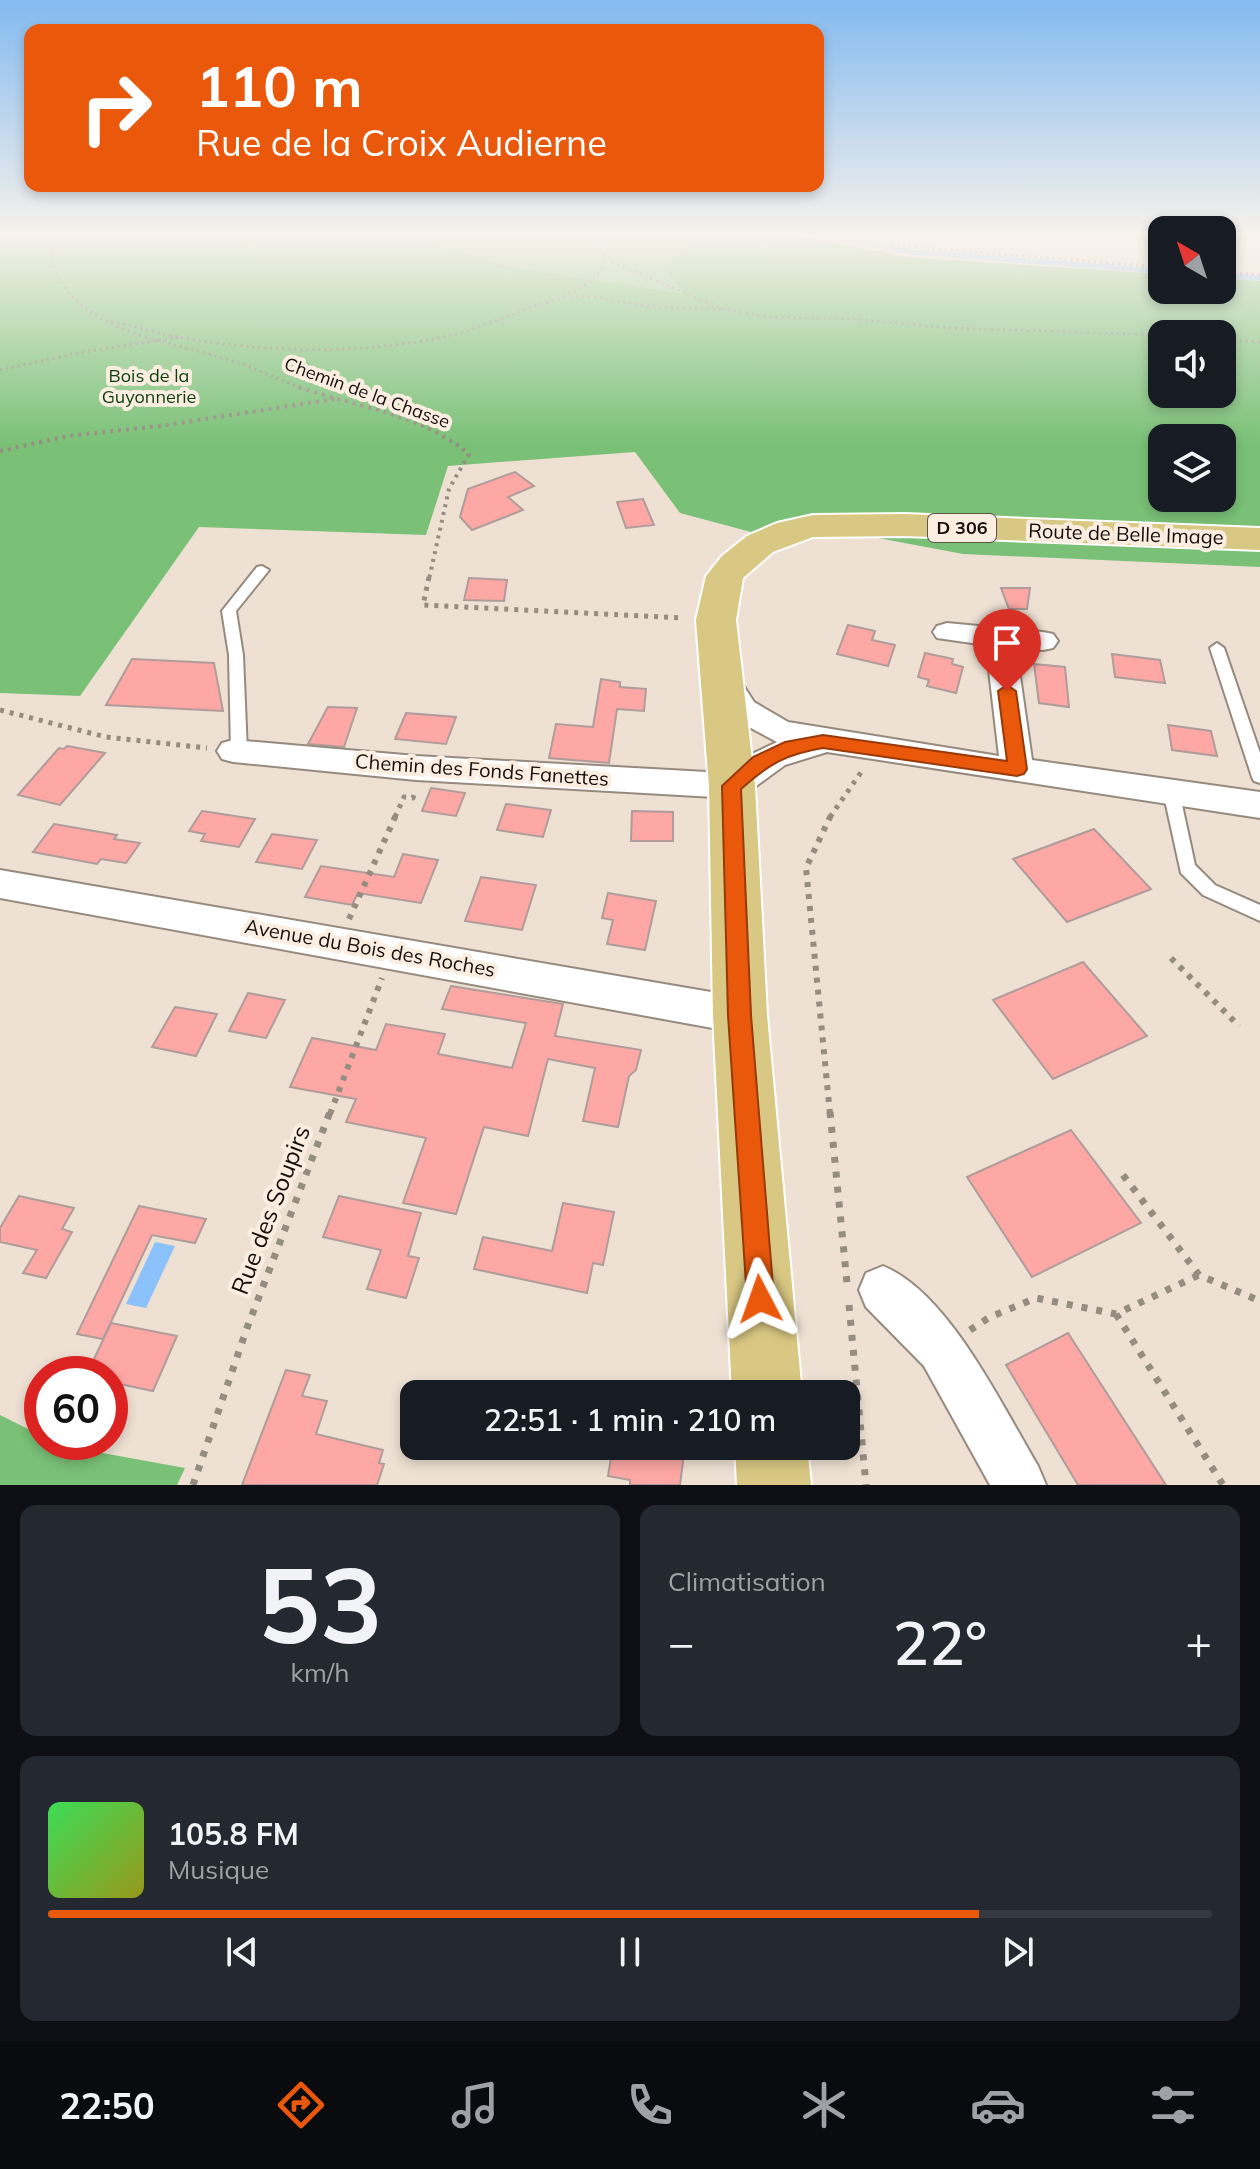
<!DOCTYPE html>
<html lang="fr">
<head>
<meta charset="utf-8">
<style>
	body { margin:0; font-family:Mulish,sans-serif; background:#242831; color:#f1f3f6; height:100vh; display:flex; flex-direction:column; font-size:30px; white-space:nowrap }
	* { box-sizing:border-box; margin:0 }
	p { font-size:26px; color:#9ea1a6 }
	.icon { flex:none; width:44px; height:44px; fill:none; stroke:currentColor; stroke-width:2; stroke-linecap:round; stroke-linejoin:round }
	.map { position:relative; height:1485px; overflow:hidden }
	.side { display:flex; flex-direction:column; gap:20px; padding:20px; background:#0d0f14; flex:1 }
	.side>* { flex:none }
	.guide { position:absolute; left:24px; top:24px; width:800px; height:168px; border-radius:16px; box-shadow:0 4px 12px #0003; background:#ea580c; color:#fff; overflow:hidden }
	.needle { width:52px; rotate:321deg }
	.fabs { position:absolute; left:1148px; top:216px; display:grid; gap:16px }
	.fabs a { display:grid; place-items:center; width:88px; height:88px; border-radius:16px; background:#171b24; box-shadow:0 4px 12px #0003; font-size:40px }
	.speed { position:absolute; left:24px; top:1356px; display:flex; gap:16px; font-size:40px; font-weight:700; text-align:center }
	.speed>* { display:grid; place-content:center; width:104px; height:104px; border-radius:50%; background:#171b24; box-shadow:0 4px 12px #0003; line-height:1 }
	.speed .limit { border:12px solid #d22; background:#fff; color:#111 }
	.pin { position:absolute; display:grid; place-items:center; width:68px; height:68px; color:#fff; margin:-82px -34px; border-radius:50% 50% 50% 0; rotate:-45deg; box-shadow:0 0 8px #0007 }
	.pin .icon { rotate:45deg }
	.me { position:absolute; width:88px; margin:-44px; rotate:356deg; stroke-linejoin:round; filter:drop-shadow(0 0 6px #0008) }
	.turn { display:flex; align-items:center; gap:28px; height:168px; padding:0 40px; font-size:36px }
	.turn .icon { width:104px; height:104px; stroke-width:2.5 }
	.turn b { display:block; font-size:56px; line-height:68px }
	.big { font-size:60px; font-weight:600; line-height:1.1 }
	.side .card { flex:1; display:flex; flex-direction:column; justify-content:center; gap:12px; min-width:0; padding:0 28px; border-radius:16px; background:#242831 }
	.side .dial { align-items:center; gap:0 }
	.dial b { font-size:104px; line-height:1 }
	.song { display:flex; align-items:center; gap:24px }
	.cover { width:96px; height:96px; border-radius:12px; background:linear-gradient(135deg,hsl(130 70% 55%),hsl(60 70% 35%)) }
	.played { height:8px; border-radius:4px; background:linear-gradient(90deg,#ea580c 80%,#363941 80%) }
	.keys { display:flex; justify-content:space-around; direction:ltr }
	.heat { display:flex; justify-content:space-between; align-items:center; font-size:44px; direction:ltr }
	.side .tiles { flex:1; display:grid; gap:20px; grid-template-columns:1fr 1fr }
	.card:last-child { grid-column:span 2 }
	.trip { position:absolute; left:400px; top:1380px; width:460px; height:80px; border-radius:16px; background:#171b24; box-shadow:0 4px 12px #0003; font-weight:600; line-height:80px; text-align:center }
	.tabs { display:flex; height:128px; justify-content:space-around; align-items:center; background:#090b0e; color:#9ea1a6 }
	.tabs .icon { width:56px; height:56px }
	.tabs .current { color:#ea580c }
	.tabs b { font-size:36px; color:#f1f3f6 }
	.map>svg:first-child { display:block }
</style>
</head>
<body>
<div class="map">
<svg width="1260" height="1485" viewBox="0 0 1260 1485">
	<rect width="100%" height="100%" fill="#eee1d4"/>
	<path fill="#92cb8f" d="M411 236H701L689 240 686 294 503 265Z"/>
	<g fill="#7ac177" fill-rule="evenodd">
		<path d="M0 236H411L503 265 685 294 667 271 689 240 701 236H797L908 257 1162 274V290H1222V278L1260 281V567L963 554 793 522 751 532 680 513 635 452 448 466 426 535 199 527 80 696 0 693ZM1162 334H1222V394H1162ZM1162 438H1222V498H1162Z"/>
		<path d="M0 1415 42 1436V1442L185 1468 177 1485H0Z"/>
	</g>
	<path fill="#8bc2fc" d="M155 1242 175 1246 146 1308 126 1304Z"/>
	<g fill="none" stroke-linecap="round" stroke-linejoin="round">
		<g stroke="#8bc2fc" stroke-width="5">
			<path d="M829 236 911 252 1162 271"/>
			<path d="M1222 275 1260 278"/>
		</g>
	</g>
	<g fill="#fda8a4" stroke="#af9c9b" stroke-width="2">
		<path d="M515 472 534 486 508 497 523 510 472 530 460 517 468 489Z"/>
		<path d="M643 499 654 525 626 528 617 502Z"/>
		<path d="M469 578 507 580 504 601 464 600Z"/>
		<path d="M1001 588H1030L1027 609H1009Z"/>
		<path d="M848 625 875 631 872 640 895 645 888 666 837 654Z"/>
		<path d="M925 653 953 659 952 664 963 667 956 693 927 686 929 680 918 677Z"/>
		<path d="M1112 654 1160 660 1165 683 1115 677Z"/>
		<path d="M132 659 214 663 223 711 106 705Z"/>
		<path d="M1034 664 1065 667 1069 707 1039 703Z"/>
		<path d="M601 679 620 682V687L646 689 644 711 617 709 609 763 549 758 556 724 593 727Z"/>
		<path d="M328 707 357 708 344 747 308 744Z"/>
		<path d="M406 713 456 717 446 744 395 739Z"/>
		<path d="M1168 725 1211 731 1217 756 1172 750Z"/>
		<path d="M67 746 105 753 60 805 18 795 59 748 64 749Z"/>
		<path d="M431 788 465 793 456 816 422 811Z"/>
		<path d="M506 804 551 810 543 837 497 830Z"/>
		<path d="M202 811 255 819 239 847 201 841 205 834 189 831Z"/>
		<path d="M632 811 673 812V841H631Z"/>
		<path d="M54 824 117 835 114 839 140 843 126 863 101 859 97 864 33 852Z"/>
		<path d="M1094 829 1151 889 1067 922 1013 859Z"/>
		<path d="M272 834 317 840 302 869 256 862Z"/>
		<path d="M403 854 438 860 421 903 358 893 352 905 305 897 321 866 394 877Z"/>
		<path d="M481 877 536 885 522 930 465 921Z"/>
		<path d="M608 893 656 901 645 950 607 944 613 920 602 918Z"/>
		<path d="M1083 962 1147 1036 1053 1079 993 1000Z"/>
		<path d="M451 986 563 1004 555 1036 641 1050 636 1070 629 1076 618 1127 583 1121 595 1068 548 1059 528 1136 484 1127 456 1214 403 1203 426 1138 346 1122 356 1099 290 1087 312 1038 376 1050 386 1024 445 1034 438 1054 512 1068 526 1023 442 1009Z"/>
		<path d="M248 993 285 1000 266 1038 229 1031Z"/>
		<path d="M175 1007 217 1014 196 1056 152 1047Z"/>
		<path d="M1071 1130 1141 1223 1032 1277 967 1177Z"/>
		<path d="M19 1196 74 1208 62 1229 72 1232 46 1278 23 1273 37 1250 0 1242V1228Z"/>
		<path d="M339 1196 421 1213 408 1256 419 1258 406 1298 367 1289 381 1250 323 1237Z"/>
		<path d="M563 1203 614 1212 603 1265 593 1263 587 1293 474 1269 483 1237 552 1251Z"/>
		<path d="M139 1206 206 1219 195 1243 152 1235 103 1339 77 1334Z"/>
		<path d="M111 1323 177 1336 153 1391 110 1382V1374H87Z"/>
		<path d="M1068 1333 1166 1485H1078L1006 1365Z"/>
		<path d="M286 1370 310 1375 302 1396 327 1401 316 1434 383 1450 379 1463 384 1464 377 1485H242Z"/>
		<path d="M613 1446H685L680 1485H630V1480L608 1476Z"/>
	</g>
	<g fill="none" stroke-linecap="round" stroke-linejoin="round">
		<defs>
			<g id="service">
				<path d="M262 566 269 570 236 611 243 655 247 752 239 758 231 752 229 655 222 611 257 567Z"/>
				<path d="M1217 643 1224 648 1260 753V783L1254 781 1252 777 1210 648Z"/>
				<path d="M1171 785 1177 787 1179 791 1195 865 1215 885 1260 905V921L1203 895 1181 873 1163 791 1165 787Z"/>
			</g>
			<g id="minor">
				<path d="M947 623 1043 632 1053 634 1058 641 1053 648 1043 650 1016 648 1032 760 1260 792V818L827 752 785 765 744 795 732 798 416 780 233 762 222 759 217 751 222 743 233 740 416 756 725 773 752 754 777 742 732 718 708 678 712 671 723 668 734 671 754 702 788 722 999 756 986 645 937 638 933 632 937 626Z"/>
				<path d="M0 870 740 997 754 1003 760 1015 754 1027 740 1033 0 898Z"/>
				<path d="M883 1266C949 1293 1002 1406 1038 1466L1046 1485H990L924 1366 866 1307 859 1290 866 1273Z"/>
			</g>
			<g id="primary">
				<path d="M905 514 1260 528V550L905 536 813 537 773 552 743 578 736 620 755 786 767 1015 802 1394H732L713 1015 709 786 696 620 706 576 722 556 747 536 777 523 813 515Z"/>
				<path d="M735 1446H807L811 1485H737Z"/>
			</g>
		</defs>
		<use href="#service" stroke="#968a7e" stroke-width="4"/>
		<use href="#minor" stroke="#968a7e" stroke-width="4"/>
		<use href="#primary" stroke="#fff" stroke-width="4"/>
		<g stroke="#958c82" stroke-width="3" stroke-dasharray="2 4" stroke-linecap="butt">
			<path d="M50 236C51 246 51 258 54 267 78 331 167 341 223 358 251 366 277 379 305 389"/>
			<path d="M602 236 601 250 612 262 723 309 771 317 856 319 949 328 1162 335"/>
			<path d="M856 236 911 247 1162 267"/>
			<path d="M1222 272 1260 275"/>
			<path d="M570 296 597 297 650 307 722 309"/>
			<path d="M111 321C139 327 166 336 194 340 274 352 363 354 443 337 472 331 501 318 529 308 560 298 594 290 607 257"/>
			<path d="M1222 339 1260 342"/>
			<path d="M0 370 78 353 179 337"/>
		</g>
		<g stroke="#958c82" stroke-width="4" stroke-dasharray="3 5" stroke-linecap="butt">
			<path d="M299 387C358 408 420 413 469 454L449 489 429 579"/>
			<path d="M0 451 68 436 160 426 334 399"/>
		</g>
		<g stroke="#958c82" stroke-width="5" stroke-dasharray="4 6" stroke-linecap="butt">
			<path d="M429 577 423 605 683 618"/>
			<path d="M0 710 106 737 207 748"/>
			<path d="M395 817 404 797 413 798 415 792"/>
			<path d="M830 817 862 771"/>
		</g>
		<g stroke="#958c82" stroke-width="6" stroke-dasharray="5 7" stroke-linecap="butt">
			<path d="M349 919 396 815"/>
			<path d="M1171 958 1239 1026"/>
			<path d="M330 1114 382 978"/>
			<path d="M830 1114 806 868 831 815"/>
		</g>
		<g stroke="#958c82" stroke-width="7" stroke-dasharray="6 9" stroke-linecap="butt">
			<path d="M830 1112 847 1283"/>
			<path d="M1123 1175 1199 1275 1260 1301"/>
			<path d="M849 1305 866 1485"/>
			<path d="M1116 1314 1223 1485"/>
			<path d="M970 1330 990 1317 1036 1298 1116 1314 1199 1275"/>
			<path d="M193 1485 247 1328 330 1112"/>
		</g>
		<use href="#service" fill="#fff" fill-rule="evenodd"/>
		<use href="#minor" fill="#fff" fill-rule="evenodd"/>
		<use href="#primary" fill="#d9c883" fill-rule="evenodd"/>
	</g>
	<linearGradient id="sky" x2="0" y2="1"><stop stop-color="#83baf0"/><stop offset="0.53" stop-color="#f7f2ec"/><stop offset="1" stop-color="#f7f2ec" stop-opacity="0"/></linearGradient>
	<rect width="1260" height="444" fill="url(#sky)"/>
	<path fill="#ea580c" stroke="#983908" stroke-width="2" d="M1007 685 1016 691 1027 769 1024 774 1017 776 823 748C786 754 769 764 741 789L751 1015 774 1299 770 1309 760 1313 751 1309 747 1299 728 1015 722 786 753 757 785 742 823 735 1007 761 998 691Z"/>
	<g text-anchor="middle" stroke-width="8" stroke-linejoin="round" paint-order="stroke">
		<g font-size="18" fill="#0b3e0c" stroke="#fbeee1">
			<text x="149" y="382">Bois de la<tspan x="149" dy="21">Guyonnerie</tspan></text>
		</g>
		<g font-size="18" fill="#15100c" stroke="#fbeee1">
			<text transform="translate(367 393) rotate(20)" y="6">Chemin de la Chasse</text>
		</g>
		<rect fill="#fbeee1" stroke="#5a534c" stroke-width="2" x="928" y="514" width="68" height="28" rx="6"/>
		<g font-size="18" font-weight="bold" fill="#15100c">
			<text x="962" y="534">D 306</text>
		</g>
		<g font-size="20" fill="#15100c" stroke="#fbeee1">
			<text transform="translate(1126 534) rotate(2)" y="7">Route de Belle Image</text>
			<text transform="translate(482 770) rotate(4)" y="7">Chemin des Fonds Fanettes</text>
			<text transform="translate(370 948) rotate(10)" y="7">Avenue du Bois des Roches</text>
		</g>
		<g font-size="24" fill="#15100c" stroke="#fbeee1">
			<text transform="translate(271 1210) rotate(-69)" y="8">Rue des Soupirs</text>
		</g>
	</g>
</svg>
<div class="fabs">
<a><svg class="needle" viewBox="-14 -14 28 28"><path d="M0-13l5 13h-10z" fill="#e53935"/><path d="M0 13l5-13h-10z" fill="#9ea1a6"/></svg></a>
<a><svg class="icon" aria-label="sound" viewBox="0 0 24 24"><path d="M4 9h4l5-4v14l-5-4H4zM17 9q2 3 0 6"/></svg></a>
<a><svg class="icon" aria-label="layers" viewBox="0 0 24 24"><path d="M12 4l9 5-9 5-9-5zM3 14l9 5 9-5"/></svg></a>
</div>
<div class="speed"><div class="limit">60</div></div>
<div class="pin" style="left:1007px;top:691px;background:#d93025"><svg class="icon" aria-label="arrive" viewBox="0 0 24 24"><path d="M6 21V4h12l-3 4 3 4H6"/></svg></div>
<svg class="me" style="left:760px;top:1299px" viewBox="-20 -20 40 40"><path d="M0-17L14 15 0 8-14 15z" fill="#ea580c" stroke="#fff" stroke-width="4"/></svg>
<div class="trip">22:51 · 1 min · 210 m</div>
<div class="guide">
<div class="turn"><svg class="icon" aria-label="right" viewBox="0 0 24 24"><path d="M7 20v-9h11M14 6l5 5-5 5"/></svg><div><b>110 m</b>Rue de la Croix Audierne</div></div>
</div>
</div>
<section class="side">
<div class="tiles">
<div class="card dial"><b>53</b><p>km/h</p></div>
<div class="card"><p>Climatisation</p>
<div class="heat"><a>−</a><b class="big">22°</b><a>+</a></div>
</div>
<div class="card">
<div class="song"><i class="cover"></i><div><b>105.8 FM</b><p>Musique</p></div></div>
<div class="played"></div>
<div class="keys"><svg class="icon" aria-label="previous" viewBox="0 0 24 24"><path d="M18 5L8 12l10 7zM5 5v14"/></svg><svg class="icon" aria-label="pause" viewBox="0 0 24 24"><path d="M8 5v14M16 5v14"/></svg><svg class="icon" aria-label="next" viewBox="0 0 24 24"><path d="M6 5l10 7-10 7zM19 5v14"/></svg></div>
</div>
</div>
</section>
<nav class="tabs">
<b>22:50</b>
<svg class="icon current" aria-label="directions" viewBox="0 0 24 24"><path d="M12 3l9 9-9 9-9-9zM9 14v-3h6M13 9l2 2-2 2"/></svg>
<svg class="icon" aria-label="music" viewBox="0 0 24 24"><path d="M9 18V5l10-2v13"/><circle cx="6" cy="18" r="3"/><circle cx="16" cy="16" r="3"/></svg>
<svg class="icon" aria-label="phone" viewBox="0 0 24 24"><path d="M5 4h4l2 5-3 2q2 4 5 5l2-3 5 2v4C11 20 4 13 5 4z"/></svg>
<svg class="icon" aria-label="climate" viewBox="0 0 24 24"><path d="M12 3v18M4 7l16 10M4 17L20 7"/></svg>
<svg class="icon" aria-label="car" viewBox="0 0 24 24"><path d="M5 17H2v-5l4-1 3-4h7l3 4 3 1v5h-3M9 17h6M6 11h13"/><circle cx="7" cy="17" r="2"/><circle cx="17" cy="17" r="2"/></svg>
<svg class="icon" aria-label="filters" viewBox="0 0 24 24"><path d="M4 7h16M4 17h16"/><circle cx="9" cy="7" r="2"/><circle cx="15" cy="17" r="2"/></svg>
</nav>
</body>
</html>
